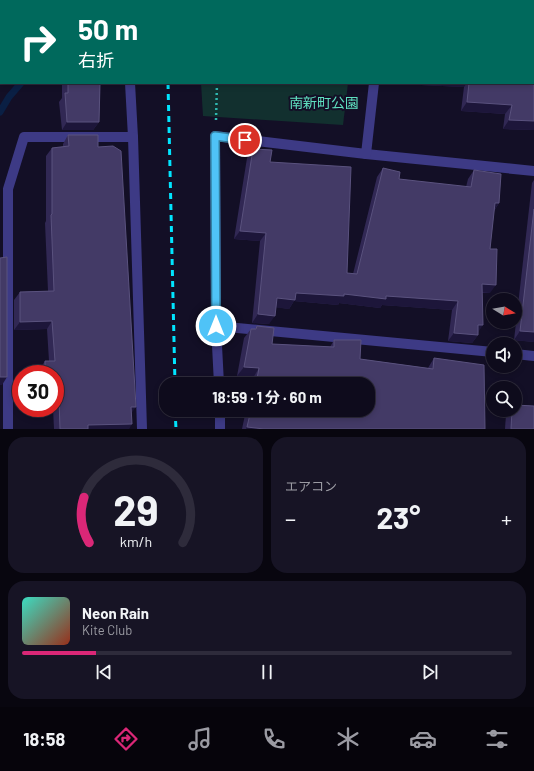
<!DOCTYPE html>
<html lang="ja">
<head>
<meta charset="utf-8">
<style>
	body { margin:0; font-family:Barlow,"Noto Sans JP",sans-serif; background:#171425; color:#f1f3f6; height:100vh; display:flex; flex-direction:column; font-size:15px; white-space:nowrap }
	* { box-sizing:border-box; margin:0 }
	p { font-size:13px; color:#9b9ba3 }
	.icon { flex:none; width:22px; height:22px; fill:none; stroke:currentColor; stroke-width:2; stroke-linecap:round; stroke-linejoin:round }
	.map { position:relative; height:429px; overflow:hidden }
	.panel { display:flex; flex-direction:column; gap:8px; padding:8px; background:#08060f; flex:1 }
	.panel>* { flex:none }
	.banner { position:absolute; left:0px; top:0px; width:534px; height:84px; box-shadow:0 2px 6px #0003,0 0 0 1px #2e2b3b; background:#00695c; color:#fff; overflow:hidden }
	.needle { width:26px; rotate:101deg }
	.controls { position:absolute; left:486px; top:293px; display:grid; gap:8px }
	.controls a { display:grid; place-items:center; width:36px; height:36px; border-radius:50%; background:#0e0b1c; box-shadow:0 2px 6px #0003,0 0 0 1px #2e2b3b; font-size:20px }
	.speed { position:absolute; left:12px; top:365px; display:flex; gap:8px; font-size:20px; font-weight:700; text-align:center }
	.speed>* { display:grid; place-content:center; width:52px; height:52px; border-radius:50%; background:#0e0b1c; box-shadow:0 2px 6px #0003,0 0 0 1px #2e2b3b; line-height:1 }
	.speed .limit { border:6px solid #d22; background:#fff; color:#111 }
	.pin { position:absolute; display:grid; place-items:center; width:34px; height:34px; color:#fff; margin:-17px; border:2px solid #fff; border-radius:50%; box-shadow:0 1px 4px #0007 }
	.me { position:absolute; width:44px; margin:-22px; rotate:0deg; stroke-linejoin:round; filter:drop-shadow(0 0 3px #0008) }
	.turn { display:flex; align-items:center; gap:14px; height:84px; padding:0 12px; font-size:18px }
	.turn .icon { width:52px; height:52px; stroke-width:2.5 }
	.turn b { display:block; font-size:28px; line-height:34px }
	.big { font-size:30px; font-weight:700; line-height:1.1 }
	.panel .card { flex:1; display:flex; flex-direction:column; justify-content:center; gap:6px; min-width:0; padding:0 14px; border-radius:16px; background:#171425 }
	.panel .dial { align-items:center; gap:0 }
	.dial svg { height:104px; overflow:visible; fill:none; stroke:#2e2b3b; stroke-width:7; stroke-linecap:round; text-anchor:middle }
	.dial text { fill:#f1f3f6; stroke:none }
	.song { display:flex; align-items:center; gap:12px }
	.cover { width:48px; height:48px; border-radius:6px; background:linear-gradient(135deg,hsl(170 70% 55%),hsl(10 70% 35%)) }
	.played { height:4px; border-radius:2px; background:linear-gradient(90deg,#db2777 15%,#2e2b3b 15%) }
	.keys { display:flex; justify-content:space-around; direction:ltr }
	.heat { display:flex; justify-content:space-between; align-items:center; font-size:22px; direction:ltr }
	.panel .tiles { flex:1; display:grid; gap:8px; grid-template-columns:1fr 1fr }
	.card:last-child { grid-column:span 2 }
	.trip { position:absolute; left:159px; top:377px; width:216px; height:40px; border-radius:16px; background:#0e0b1c; box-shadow:0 2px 6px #0003,0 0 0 1px #2e2b3b; font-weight:700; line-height:40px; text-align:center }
	.tabs { display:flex; height:64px; justify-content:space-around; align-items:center; background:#06040b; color:#9b9ba3 }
	.tabs .icon { width:28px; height:28px }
	.tabs .on { color:#db2777 }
	.tabs b { font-size:18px; color:#f1f3f6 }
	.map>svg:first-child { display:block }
</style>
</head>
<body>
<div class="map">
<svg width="534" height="429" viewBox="0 0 534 429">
	<rect width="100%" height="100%" fill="#130f26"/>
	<g fill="#12302f">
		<path d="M247 0H358L246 1Z"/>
		<path d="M201 83H348L343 125 203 116Z"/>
	</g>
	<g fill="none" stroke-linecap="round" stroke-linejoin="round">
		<path stroke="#0a1f44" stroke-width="7" d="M0 112 9 97 21 83"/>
		<g stroke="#2fb8b0" stroke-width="2.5" stroke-dasharray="2 3" stroke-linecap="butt">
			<path d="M99 0V1"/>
			<path d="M216 0V1"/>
			<path d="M78 1 80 0"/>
			<path d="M0 43H1"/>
			<path d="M216 120 217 83"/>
		</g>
		<g stroke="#3d3a85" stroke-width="10">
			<path d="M382 1 383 0"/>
			<path d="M130 83 133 137"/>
			<path d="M366 154 534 171"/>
			<path d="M216 326 493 352"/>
			<path d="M515 354 534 356"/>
			<path d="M219 384 216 326 215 136 366 154 374 83"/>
			<path d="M220 410V429"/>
			<path d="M8 429V189L24 137H133L142 429"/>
		</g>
		<g stroke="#00e5ff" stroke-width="3" stroke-dasharray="6 5" stroke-linecap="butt">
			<path d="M167 0V1"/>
			<path d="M168 83 175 384"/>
			<path d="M175 410 176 429"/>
		</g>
	</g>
	<g fill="#312854">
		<path d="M534 5V130L503 129 505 114 461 111 464 87 421 85V83H533Z"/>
		<path d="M62 83H100L99 122 93 130H62L59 102 62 98Z"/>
		<path d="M68 135 98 147 132 413 129 429H54L53 408H55V374H39V370L45 361H49L47 329 14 330V300L20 292 48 291 45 223 46 221V156L52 148 63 147V144Z"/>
		<path d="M253 149 270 162 347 273 353 274 377 177 383 168 399 179 466 187 468 179 474 170 499 203 494 211 490 249V293H482L478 335 472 343 448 341 452 310 382 305 380 308 339 303 338 305 294 301 289 309 276 307 269 324 252 323 260 241 234 239 247 158Z"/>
		<path d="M534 180V342L514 340 532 183Z"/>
		<path d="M257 326 272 344 330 347 334 340 360 359 428 368 434 358 485 429H242L246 410H368V384H251L253 378 237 376 244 338 251 329H255Z"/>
		<path d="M509 410H515L534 429H505L506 414Z"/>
	</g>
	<g fill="#1d163a">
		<path d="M417 0H432L438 1H416Z"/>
		<path d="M422 83H467L464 87 421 85Z"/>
		<path d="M467 102 512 105 505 114 461 111Z"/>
		<path d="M509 120 534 121V130L503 129Z"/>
		<path d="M67 122H99L93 130H62Z"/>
		<path d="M495 203H499L493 212Z"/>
		<path d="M240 231 266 233 260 241 234 239Z"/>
		<path d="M482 284 496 285 490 293 476 292Z"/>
		<path d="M296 293 386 296 458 301 452 310 382 305 380 308 339 303 338 305 294 301 289 309 271 307 277 298Z"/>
		<path d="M258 314 275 316 269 324 252 323Z"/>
		<path d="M52 321 47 329 14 330 20 322Z"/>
		<path d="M478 325H483L477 334Z"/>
		<path d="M520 331 534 332V342L514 340Z"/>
		<path d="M454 333 478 335 472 343 448 341Z"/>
		<path d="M244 367 259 368 253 378 237 376Z"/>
		<path d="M0 377H7L2 385H0Z"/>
		<path d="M55 399H59L55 404Z"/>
		<path d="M131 407H136L130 415Z"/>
		<path d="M132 424 129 429H85L88 425Z"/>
		<path d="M247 427 264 429H246Z"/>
	</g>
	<g fill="#433a66" stroke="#5a527e">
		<path d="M432 0H462V1H438Z"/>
		<path d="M533 5H534V121L509 120 512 105 467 102 469 83H533Z"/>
		<path d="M68 83H100L99 122H67L65 93H68Z"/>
		<path d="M68 135H98V147L113 146 121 151 136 407H131L132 424 88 425V429H60L59 399H55V374H45V361H55L52 321 20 322V292L54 291 51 215 52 214V148L69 146Z"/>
		<path d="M253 149 272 150 270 162 351 167 347 273 357 274 383 168 400 172 399 179 471 187 474 170 501 174 499 203H495L490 249H497L496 285 482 284 483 325H478V335L454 333 458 301 386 296V299L344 294V296L296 293 295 300 277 298 275 316 258 314 266 233 240 231Z"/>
		<path d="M534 209V332L520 331Z"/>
		<path d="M7 257V377H0V258Z"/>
		<path d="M257 326 274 328 272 344 334 347V340H361L360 359 433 369 434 358 484 365 485 429H264L247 427 251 410H368V384H256L259 368 244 367 251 329H256Z"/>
		<path d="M515 405 534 406V429H511L512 410H515Z"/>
	</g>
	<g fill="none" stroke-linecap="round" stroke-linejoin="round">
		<defs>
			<path id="route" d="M216 326 215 136 245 140"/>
		</defs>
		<use href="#route" stroke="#337fa1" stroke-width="10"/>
		<use href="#route" stroke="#4fc3f7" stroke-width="7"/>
	</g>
	<g text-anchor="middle" stroke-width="4" stroke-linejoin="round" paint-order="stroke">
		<g font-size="14" fill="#5fe0c0" stroke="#130f26">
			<text x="324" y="108">南新町公園</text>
		</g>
	</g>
</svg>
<div class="controls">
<a><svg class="needle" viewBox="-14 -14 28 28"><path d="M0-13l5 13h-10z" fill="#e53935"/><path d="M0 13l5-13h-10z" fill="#9b9ba3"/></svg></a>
<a><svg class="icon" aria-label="sound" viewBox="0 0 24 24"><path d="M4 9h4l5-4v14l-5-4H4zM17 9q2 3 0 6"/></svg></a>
<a><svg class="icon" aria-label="search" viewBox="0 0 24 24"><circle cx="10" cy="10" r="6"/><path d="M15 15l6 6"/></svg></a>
</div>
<div class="speed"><div class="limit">30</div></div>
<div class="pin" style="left:245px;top:140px;background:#d93025"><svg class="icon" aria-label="arrive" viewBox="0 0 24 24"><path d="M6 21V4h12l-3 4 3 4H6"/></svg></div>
<svg class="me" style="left:216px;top:326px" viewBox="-20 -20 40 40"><circle r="17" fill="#4fc3f7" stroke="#fff" stroke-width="3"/><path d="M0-11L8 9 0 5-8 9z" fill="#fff"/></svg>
<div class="trip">18:59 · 1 分 · 60 m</div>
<div class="banner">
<div class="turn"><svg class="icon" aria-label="right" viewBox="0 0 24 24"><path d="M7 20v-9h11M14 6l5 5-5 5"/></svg><div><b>50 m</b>右折</div></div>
</div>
</div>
<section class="panel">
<div class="tiles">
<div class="card dial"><svg viewBox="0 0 100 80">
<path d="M14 69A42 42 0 1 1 86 69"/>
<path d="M14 69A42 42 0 0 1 10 34" stroke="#db2777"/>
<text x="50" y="56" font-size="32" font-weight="700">29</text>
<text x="50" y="72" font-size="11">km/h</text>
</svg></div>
<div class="card"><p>エアコン</p>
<div class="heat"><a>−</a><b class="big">23°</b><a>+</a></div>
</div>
<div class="card">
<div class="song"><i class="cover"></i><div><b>Neon Rain</b><p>Kite Club</p></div></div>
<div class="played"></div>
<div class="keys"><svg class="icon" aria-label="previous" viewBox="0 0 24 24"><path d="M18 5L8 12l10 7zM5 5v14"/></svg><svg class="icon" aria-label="pause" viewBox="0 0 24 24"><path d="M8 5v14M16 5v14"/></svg><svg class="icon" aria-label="next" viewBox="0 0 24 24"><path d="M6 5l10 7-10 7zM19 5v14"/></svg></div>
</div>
</div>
</section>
<nav class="tabs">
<b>18:58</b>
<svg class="icon on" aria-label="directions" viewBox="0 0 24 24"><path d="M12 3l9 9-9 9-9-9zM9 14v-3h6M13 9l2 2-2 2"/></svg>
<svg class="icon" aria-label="music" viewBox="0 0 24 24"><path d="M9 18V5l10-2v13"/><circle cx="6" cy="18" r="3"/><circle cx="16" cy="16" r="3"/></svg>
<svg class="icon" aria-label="phone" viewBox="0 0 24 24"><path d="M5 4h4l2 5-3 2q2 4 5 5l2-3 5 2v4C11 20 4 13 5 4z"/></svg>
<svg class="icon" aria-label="climate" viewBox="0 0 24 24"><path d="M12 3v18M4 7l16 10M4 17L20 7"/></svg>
<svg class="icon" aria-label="car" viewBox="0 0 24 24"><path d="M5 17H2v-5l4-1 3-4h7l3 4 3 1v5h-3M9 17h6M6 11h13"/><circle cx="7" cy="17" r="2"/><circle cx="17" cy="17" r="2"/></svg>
<svg class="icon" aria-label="filters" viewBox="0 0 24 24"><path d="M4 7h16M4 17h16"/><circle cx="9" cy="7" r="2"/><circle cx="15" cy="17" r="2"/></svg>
</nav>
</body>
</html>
